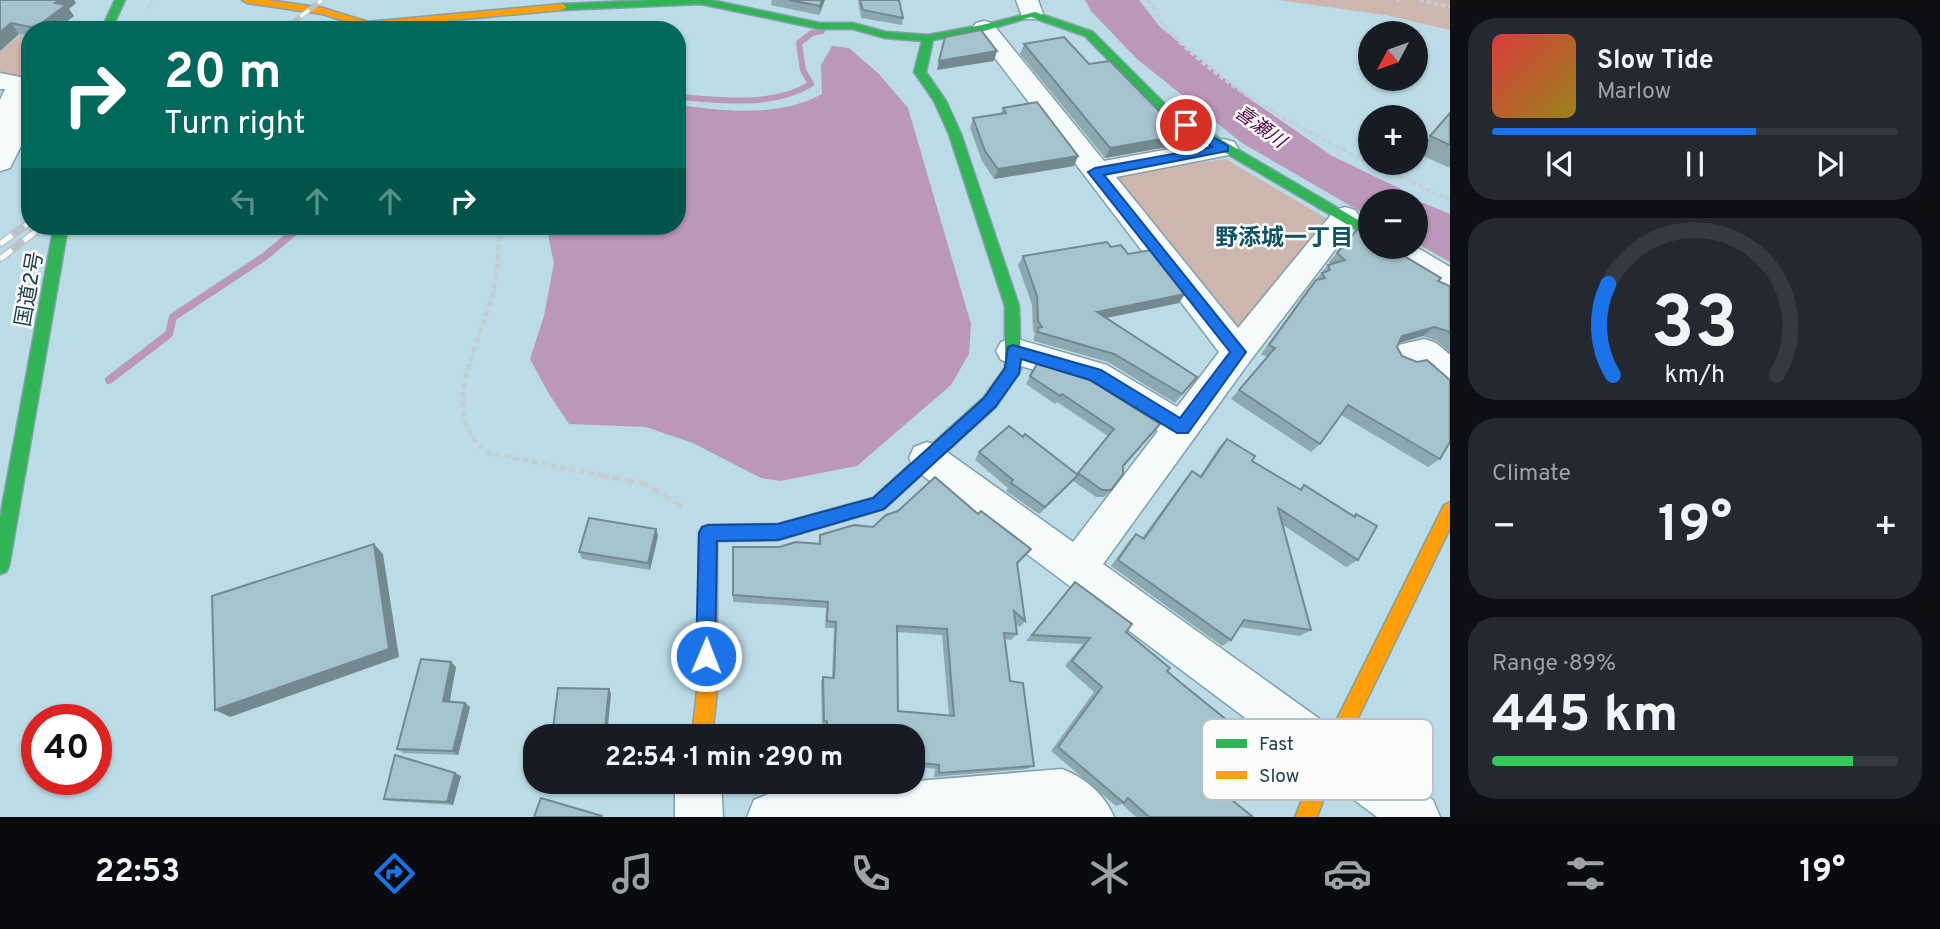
<!DOCTYPE html>
<html lang="en">
<head>
<meta charset="utf-8">
<style>
	body { margin:0; font-family:Overpass,"Noto Sans JP",sans-serif; background:#242831; color:#f1f3f6; height:100vh; display:flex; flex-direction:column; font-size:26px; white-space:nowrap }
	* { box-sizing:border-box; margin:0 }
	p { font-size:23px; color:#9ea1a6 }
	.icon { flex:none; width:38px; height:38px; fill:none; stroke:currentColor; stroke-width:2; stroke-linecap:round; stroke-linejoin:round }
	.map { position:relative; flex:1; overflow:hidden }
	.details { display:flex; flex-direction:column; gap:18px; padding:18px; background:#0d0f14; width:490px }
	.details>* { flex:none }
	.hud { position:absolute; left:21px; top:21px; width:665px; height:214px; border-radius:28px; box-shadow:0 2px 5px #0004; background:#00695c; color:#fff; overflow:hidden }
	.needle { width:46px; rotate:229deg }
	.controls { position:absolute; left:1358px; top:21px; display:grid; gap:14px }
	.controls a { display:grid; place-items:center; width:70px; height:70px; border-radius:50%; background:#171b24; box-shadow:0 2px 5px #0004; font-size:35px }
	.speed { position:absolute; left:21px; top:704px; display:flex; gap:14px; font-size:35px; font-weight:700; text-align:center }
	.speed>* { display:grid; place-content:center; width:91px; height:91px; border-radius:50%; background:#171b24; box-shadow:0 2px 5px #0004; line-height:1 }
	.speed .limit { border:10px solid #d22; background:#fff; color:#111 }
	.pin { position:absolute; display:grid; place-items:center; width:60px; height:60px; color:#fff; margin:-30px; border:4px solid #fff; border-radius:50%; box-shadow:0 2px 7px #0007 }
	.me { position:absolute; width:77px; margin:-38px; rotate:1deg; stroke-linejoin:round; filter:drop-shadow(0 0 5px #0008) }
	.turn { display:flex; align-items:center; gap:24px; height:147px; padding:0 28px; font-size:32px }
	.turn .icon { width:91px; height:91px; stroke-width:2.5 }
	.turn b { display:block; font-size:49px; line-height:60px }
	.lanes { display:flex; align-items:center; height:66px; padding:0 28px; background:#0003; justify-content:center; gap:35px; direction:ltr }
	.lanes .off { opacity:.35 }
	.big { font-size:52px; font-weight:700; line-height:1.1 }
	.details .widget { flex:1; display:flex; flex-direction:column; justify-content:center; gap:10px; min-width:0; padding:0 24px; border-radius:28px; background:#242831 }
	.details .dial { align-items:center; gap:0 }
	.dial svg { height:182px; overflow:visible; fill:none; stroke:#363941; stroke-width:7; stroke-linecap:round; text-anchor:middle }
	.dial text { fill:#f1f3f6; stroke:none }
	.song { display:flex; align-items:center; gap:21px }
	.cover { width:84px; height:84px; border-radius:10px; background:linear-gradient(135deg,hsl(0 70% 55%),hsl(50 70% 35%)) }
	.played { height:7px; border-radius:4px; background:linear-gradient(90deg,#1a73e8 65%,#363941 65%) }
	.keys { display:flex; justify-content:space-around; direction:ltr }
	.heat { display:flex; justify-content:space-between; align-items:center; font-size:38px; direction:ltr }
	.charge { height:10px; border-radius:5px; background:linear-gradient(90deg,#34c759 89%,#363941 0) }
	.trip { position:absolute; left:523px; top:724px; width:402px; height:70px; border-radius:28px; background:#171b24; box-shadow:0 2px 5px #0004; font-weight:700; line-height:70px; text-align:center }
	.menu { display:flex; height:112px; justify-content:space-around; align-items:center; background:#090b0e; color:#9ea1a6 }
	.menu .icon { width:49px; height:49px }
	.menu .selected { color:#1a73e8 }
	.menu b { font-size:32px; color:#f1f3f6 }
	main { display:flex; flex:1; min-height:0 }
	.map>svg:first-child { display:block }
</style>
</head>
<body>
<main>
<div class="map">
<svg width="1450" height="817" viewBox="0 0 1450 817">
	<rect width="100%" height="100%" fill="#bbdce7"/>
	<g fill="#cdb6ad">
		<path d="M1278 0H1450V30L1385 15Z"/>
		<path d="M20 35 30 37V75L25 82 0 79V51Z"/>
		<path d="M1226 159 1327 219 1241 328 1225 325 1118 184 1119 172Z"/>
	</g>
	<g fill="#bb97b9">
		<path d="M1085 0H1121L1147 35 1239 110 1317 166 1387 201H1370V217L1242 143 1137 59 1091 11Z"/>
		<path d="M832 46 849 48 878 73 908 108 971 324 969 354 951 385 857 466 780 481 761 478 693 443 646 427 569 424 549 394 530 359 544 316 554 263 546 226H677V105C726 111 777 118 822 94L821 65Z"/>
		<path d="M1416 216 1450 233V262L1416 243Z"/>
	</g>
	<g fill="none" stroke-linecap="round" stroke-linejoin="round">
		<path stroke="#bb97b9" stroke-width="6" d="M677 97C721 100 772 108 811 84L803 70 799 43 812 33 822 31"/>
		<path stroke="#bb97b9" stroke-width="8" d="M109 380 169 334 173 317 264 257 301 226"/>
		<g fill="#bb97b9" fill-rule="evenodd">
			<path d="M1103 0H1139L1160 27 1253 101 1332 156 1403 190 1409 201H1370V211L1302 176 1225 119 1134 43Z"/>
			<path d="M1416 200 1450 214V249L1416 235V201H1413Z"/>
		</g>
		<defs>
			<g id="street">
				<path d="M1016 0H1038L1043 14 1039 19H1023Z"/>
				<path d="M984 21 992 23 1104 161 1224 139 1234 142 1238 148 1234 154 1116 177 1238 328 1335 210 1345 207 1355 210 1360 217 1250 361 1103 564 1433 800 1440 817H1377L914 469 909 458 914 447 927 442 940 447 1073 542 1158 431 1084 385 1001 360 996 351 1001 342 1013 338 1107 365 1177 407 1219 352 976 33 972 28 976 23Z"/>
				<path d="M0 73 30 79V90L24 103 30 104V128L10 168 0 171V100L5 89H0Z"/>
				<path d="M1378 247H1416L1450 267V294L1439 290 1382 255Z"/>
				<path d="M1424 339 1436 343 1450 355V390L1438 386 1417 366 1406 368 1394 364 1389 355 1394 346Z"/>
				<path d="M1062 769C1085 778 1104 794 1114 817H747L754 800 771 793Z"/>
				<path d="M675 782H721L723 817H675Z"/>
			</g>
			<g id="fast">
				<path d="M115 0H125L111 30H101Z"/>
				<path d="M653 0H711L820 23H853L886 32 928 35 982 25 1035 12 1093 32 1171 110 1370 227V238L1163 116 1085 36 1031 17 984 31 933 40 926 72 946 101 961 134 1019 306 1021 369 996 407 954 445 948 447 942 445 940 440 942 435 984 397 1005 368V306L949 134 934 101 914 72 922 41 885 38 853 29H820L701 4 562 10 557 7 562 4Z"/>
				<path d="M54 226H68L9 566 6 572 0 574V518Z"/>
			</g>
			<g id="slow">
				<path d="M242 0H268L323 8 368 22 562 4 567 7 562 10 367 28 322 14 247 3Z"/>
				<path d="M948 433 954 435 956 440 954 445 884 509 778 540 717 541V690L712 737H692L697 690 699 533 702 527 708 525 778 524 873 498 942 435Z"/>
				<path d="M1450 502V528L1338 759 1317 817H1295L1323 747 1444 505Z"/>
			</g>
		</defs>
		<use href="#street" stroke="#82a1ab" stroke-width="3"/>
		<use href="#fast" stroke="#82a1ab" stroke-width="3"/>
		<use href="#slow" stroke="#82a1ab" stroke-width="3"/>
		<g stroke="#c5cfd3" stroke-width="3.5" stroke-dasharray="5 2.5" stroke-linecap="butt">
			<path d="M1148 0C1155 10 1161 22 1169 31 1223 89 1300 128 1370 163"/>
			<path d="M1396 0H1399"/>
			<path d="M1419 0 1450 7"/>
			<path d="M148 8 153 0"/>
			<path d="M1371 163 1450 200"/>
		</g>
		<path stroke="#c5cfd3" stroke-width="4.5" stroke-dasharray="6 3.5" stroke-linecap="butt" d="M501 226C498 249 498 274 492 296 479 345 435 416 489 453L609 477"/>
		<path stroke="#c5cfd3" stroke-width="5" stroke-dasharray="9 4.5" stroke-linecap="butt" d="M599 475 645 484 686 509"/>
		<use href="#street" fill="#f5fafb" fill-rule="evenodd"/>
		<use href="#fast" fill="#30b455" fill-rule="evenodd"/>
		<use href="#slow" fill="#ff9f0a" fill-rule="evenodd"/>
		<defs>
			<path id="rail-far1" d="M283 30 322 0"/>
			<g id="rail">
				<path d="M0 244 30 222"/>
				<path d="M0 259 43 226"/>
			</g>
		</defs>
		<use href="#rail-far1" stroke="#bac3c7" stroke-width="5"/>
		<use href="#rail" stroke="#bac3c7" stroke-width="8"/>
		<use href="#rail-far1" stroke="#fbfbfb" stroke-width="3.5" stroke-dasharray="11" stroke-linecap="butt"/>
		<use href="#rail" stroke="#fbfbfb" stroke-width="5" stroke-dasharray="15" stroke-linecap="butt"/>
	</g>
	<g fill="#8ea8b0" fill-rule="evenodd">
		<path d="M0 0 76 3 69 9 74 16 55 30H30V36L19 34 0 51Z"/>
		<path d="M772 0H825L819 15 771 5Z"/>
		<path d="M858 0H899L903 18 902 25 861 18Z"/>
		<path d="M1024 44 1089 64 1159 111 1190 134 1184 144 1105 158 1020 54Z"/>
		<path d="M1003 108 1078 156 1074 166 994 179 982 161 970 128 973 118 1001 114Z"/>
		<path d="M1450 113V168L1416 153Z"/>
		<path d="M1358 229 1390 248 1438 281 1450 286V353L1437 341 1423 336 1399 343 1397 347 1440 459 1428 467 1341 415 1320 444 1311 452 1231 399 1267 357 1261 354 1308 289 1328 265 1331 264 1329 262Z"/>
		<path d="M1111 247 1128 254 1179 303 1106 318 1197 377 1175 403 1108 362 1034 341V337L1035 334 1033 330 1032 305 1018 265 1023 256Z"/>
		<path d="M1030 376 1160 424 1123 467 1111 490 1104 497H1096L1073 481 1039 514 1006 491 1008 488 975 460 979 452 1023 437 1076 474 1108 436 1057 402 1055 404 1026 384Z"/>
		<path d="M1227 439 1252 461 1299 489 1304 485 1353 516 1356 514 1358 560 1346 567 1283 525 1311 630 1300 636 1240 627 1231 640 1222 646 1111 566 1129 541 1136 534 1142 538 1185 479 1192 471 1200 476 1219 447Z"/>
		<path d="M978 514 1031 549 1017 565 1025 621 1020 627 1015 624 1017 634 1011 640 1005 639 1010 681 1034 766 1027 769 934 777 935 769 914 766V737H824L825 726H822L821 682 823 677H832L834 628H825L826 608 733 602V547H779L819 544 820 535 873 527ZM897 632 942 635 949 716 898 711Z"/>
		<path d="M656 529 658 536 650 570 582 559 579 552Z"/>
		<path d="M1075 582 1167 671 1227 796 1253 817H1136L1122 804 1116 806 1051 751 1094 692 1065 666 1083 644 1026 641Z"/>
		<path d="M456 667 449 702 470 707 458 755 403 753 397 749Z"/>
		<path d="M461 776 453 805 391 801 384 799Z"/>
	</g>
	<g fill="#748890">
		<path d="M59 0H74L76 3 69 9 74 16 55 30H37L35 28 55 3Z"/>
		<path d="M822 0H825L819 15 820 6Z"/>
		<path d="M11 23 19 34 0 51V32Z"/>
		<path d="M997 51 994 61 937 70 939 61Z"/>
		<path d="M1190 134 1184 144 1105 158 1110 148Z"/>
		<path d="M1078 156 1074 166 994 179 998 169Z"/>
		<path d="M1185 294 1179 303 1091 321 1097 312Z"/>
		<path d="M1434 327 1423 336 1392 345 1402 336Z"/>
		<path d="M1078 475 1071 483 1039 514 1045 507Z"/>
		<path d="M656 529 658 536 650 570 648 563Z"/>
		<path d="M374 544 383 554 399 657 230 717 215 710Z"/>
		<path d="M451 662 456 667 449 706 443 701Z"/>
		<path d="M609 689 611 694 607 737H604Z"/>
		<path d="M465 703 470 707 458 755 453 751Z"/>
		<path d="M455 773 461 776 453 805 447 802Z"/>
	</g>
	<g fill="#a5c3cd" stroke="#748890" stroke-width="2" fill-rule="evenodd">
		<path d="M0 0H59L55 3 66 5 35 28 11 23 0 32Z"/>
		<path d="M789 0H822L820 6Z"/>
		<path d="M860 0H899L903 18 863 10Z"/>
		<path d="M981 30 997 51 939 61 945 37Z"/>
		<path d="M1064 37 1089 64 1110 61 1159 111 1180 123 1190 134 1110 148 1024 44Z"/>
		<path d="M1037 102 1078 156 998 169 985 151 973 118 1006 113 1003 108Z"/>
		<path d="M1450 113V145L1430 136Z"/>
		<path d="M1358 229 1370 234V247H1389L1441 278 1438 281 1450 286V334L1448 331 1434 327 1402 336 1397 347 1402 356 1417 362 1427 360 1450 380V442L1440 459 1348 405 1320 444 1239 390 1275 348 1269 345 1316 280 1325 278 1322 273 1330 270 1328 265 1345 260 1337 253Z"/>
		<path d="M1107 242 1111 247 1121 245 1128 254 1151 250 1185 294 1097 312 1197 377 1182 394 1114 354 1038 332V328L1042 327 1038 321 1037 296 1023 256Z"/>
		<path d="M1037 364 1088 379 1160 424 1123 466V474L1111 490H1102L1078 473 1114 429 1062 394 1060 396 1030 376Z"/>
		<path d="M1009 426 1023 437 1025 434 1078 475 1045 507 1011 483 1013 480 979 452Z"/>
		<path d="M1227 439 1255 456 1252 461 1301 490 1304 485 1355 517 1356 514 1377 526 1358 560 1278 508 1311 630 1244 620 1231 640 1118 560 1136 534 1144 539 1192 471 1201 477Z"/>
		<path d="M935 477 978 514 981 511 1031 549 1017 563 1025 621 1014 611 1017 634 1004 633 1010 681 1023 683 1034 766 939 773V765L914 762V737H826L827 721H824L823 677 834 678 836 622 827 621 828 602 733 595V547H779L796 542 820 544V535L854 525 873 527 886 515 898 511ZM897 626 947 629 954 716 898 711Z"/>
		<path d="M589 518 656 529 648 563 579 552Z"/>
		<path d="M374 544 389 649 215 710 212 596Z"/>
		<path d="M1075 582 1132 624 1126 632 1170 668 1167 671 1181 683 1259 746 1227 796 1253 817H1149L1128 798 1124 803 1058 747 1102 687 1072 661 1090 638 1032 635Z"/>
		<path d="M421 659 451 662 443 701 465 703 453 751 397 749Z"/>
		<path d="M558 688 609 689 604 737H552Z"/>
		<path d="M395 755 455 773 447 802 384 799Z"/>
		<path d="M541 798 602 816V817H534Z"/>
	</g>
	<path fill="#1a73e8" stroke="#114b97" stroke-width="2" d="M1186 121 1228 146V151L1104 175 1246 352 1188 433H1177L1090 380 1021 359 1019 374 995 407 884 509 778 540 717 541 715 656 713 663 706 666 699 663 696 656 699 533 702 527 708 525 778 524 873 498 984 398 1005 368 1008 347 1013 345 1101 370 1180 418 1230 352 1088 172 1095 168 1212 147 1182 127V122Z"/>
	<g text-anchor="middle" stroke-width="5" stroke-linejoin="round" paint-order="stroke">
		<g font-size="19" font-style="italic" fill="#540241" stroke="#fbfbfb">
			<text transform="translate(1261 126) rotate(36)" y="7">喜瀬川</text>
		</g>
		<g font-size="21" fill="#20414b" stroke="#fbfbfb">
			<text transform="translate(29 289) rotate(-80)" y="7">国道2号</text>
		</g>
		<g font-size="23" font-weight="bold" fill="#0f5263" stroke="#fbfbfb">
			<text x="1284" y="245">野添城一丁目</text>
		</g>
	</g>
	<rect x="1202" y="719" width="231" height="81" rx="10" fill="#fbfbfb" stroke="#b9c3c6" stroke-width="2"/>
	<rect x="1216" y="739" width="31" height="9" fill="#30b455"/>
	<rect x="1216" y="771" width="31" height="8" fill="#ff9f0a"/>
	<g font-size="19" fill="#20414b">
		<text x="1259" y="750">Fast</text>
		<text x="1259" y="782">Slow</text>
	</g>
</svg>
<div class="controls">
<a><svg class="needle" viewBox="-14 -14 28 28"><path d="M0-13l5 13h-10z" fill="#e53935"/><path d="M0 13l5-13h-10z" fill="#9ea1a6"/></svg></a>
<a>+</a>
<a>−</a>
</div>
<div class="speed"><div class="limit">40</div></div>
<div class="pin" style="left:1186px;top:125px;background:#d93025"><svg class="icon" aria-label="arrive" viewBox="0 0 24 24"><path d="M6 21V4h12l-3 4 3 4H6"/></svg></div>
<svg class="me" style="left:706px;top:656px" viewBox="-20 -20 40 40"><circle r="17" fill="#1a73e8" stroke="#fff" stroke-width="3"/><path d="M0-11L8 9 0 5-8 9z" fill="#fff"/></svg>
<div class="trip">22:54 · 1 min · 290 m</div>
<div class="hud">
<div class="turn"><svg class="icon" aria-label="right" viewBox="0 0 24 24"><path d="M7 20v-9h11M14 6l5 5-5 5"/></svg><div><b>20 m</b>Turn right</div></div>
<div class="lanes"><svg class="icon off" aria-label="left" viewBox="0 0 24 24"><path d="M17 20v-9H6M10 6l-5 5 5 5"/></svg><svg class="icon off" aria-label="ahead" viewBox="0 0 24 24"><path d="M12 20V5M6 11l6-6 6 6"/></svg><svg class="icon off" aria-label="ahead" viewBox="0 0 24 24"><path d="M12 20V5M6 11l6-6 6 6"/></svg><svg class="icon" aria-label="right" viewBox="0 0 24 24"><path d="M7 20v-9h11M14 6l5 5-5 5"/></svg></div>
</div>
</div>
<section class="details">
<div class="widget">
<div class="song"><i class="cover"></i><div><b>Slow Tide</b><p>Marlow</p></div></div>
<div class="played"></div>
<div class="keys"><svg class="icon" aria-label="previous" viewBox="0 0 24 24"><path d="M18 5L8 12l10 7zM5 5v14"/></svg><svg class="icon" aria-label="pause" viewBox="0 0 24 24"><path d="M8 5v14M16 5v14"/></svg><svg class="icon" aria-label="next" viewBox="0 0 24 24"><path d="M6 5l10 7-10 7zM19 5v14"/></svg></div>
</div>
<div class="widget dial"><svg viewBox="0 0 100 80">
<path d="M14 69A42 42 0 1 1 86 69"/>
<path d="M14 69A42 42 0 0 1 12 29" stroke="#1a73e8"/>
<text x="50" y="56" font-size="32" font-weight="700">33</text>
<text x="50" y="72" font-size="11">km/h</text>
</svg></div>
<div class="widget"><p>Climate</p>
<div class="heat"><a>−</a><b class="big">19°</b><a>+</a></div>
</div>
<div class="widget"><p>Range · 89%</p><b class="big">445 km</b><div class="charge"></div></div>
</section>
</main>
<nav class="menu">
<b>22:53</b>
<svg class="icon selected" aria-label="directions" viewBox="0 0 24 24"><path d="M12 3l9 9-9 9-9-9zM9 14v-3h6M13 9l2 2-2 2"/></svg>
<svg class="icon" aria-label="music" viewBox="0 0 24 24"><path d="M9 18V5l10-2v13"/><circle cx="6" cy="18" r="3"/><circle cx="16" cy="16" r="3"/></svg>
<svg class="icon" aria-label="phone" viewBox="0 0 24 24"><path d="M5 4h4l2 5-3 2q2 4 5 5l2-3 5 2v4C11 20 4 13 5 4z"/></svg>
<svg class="icon" aria-label="climate" viewBox="0 0 24 24"><path d="M12 3v18M4 7l16 10M4 17L20 7"/></svg>
<svg class="icon" aria-label="car" viewBox="0 0 24 24"><path d="M5 17H2v-5l4-1 3-4h7l3 4 3 1v5h-3M9 17h6M6 11h13"/><circle cx="7" cy="17" r="2"/><circle cx="17" cy="17" r="2"/></svg>
<svg class="icon" aria-label="filters" viewBox="0 0 24 24"><path d="M4 7h16M4 17h16"/><circle cx="9" cy="7" r="2"/><circle cx="15" cy="17" r="2"/></svg>
<b>19°</b>
</nav>
</body>
</html>
